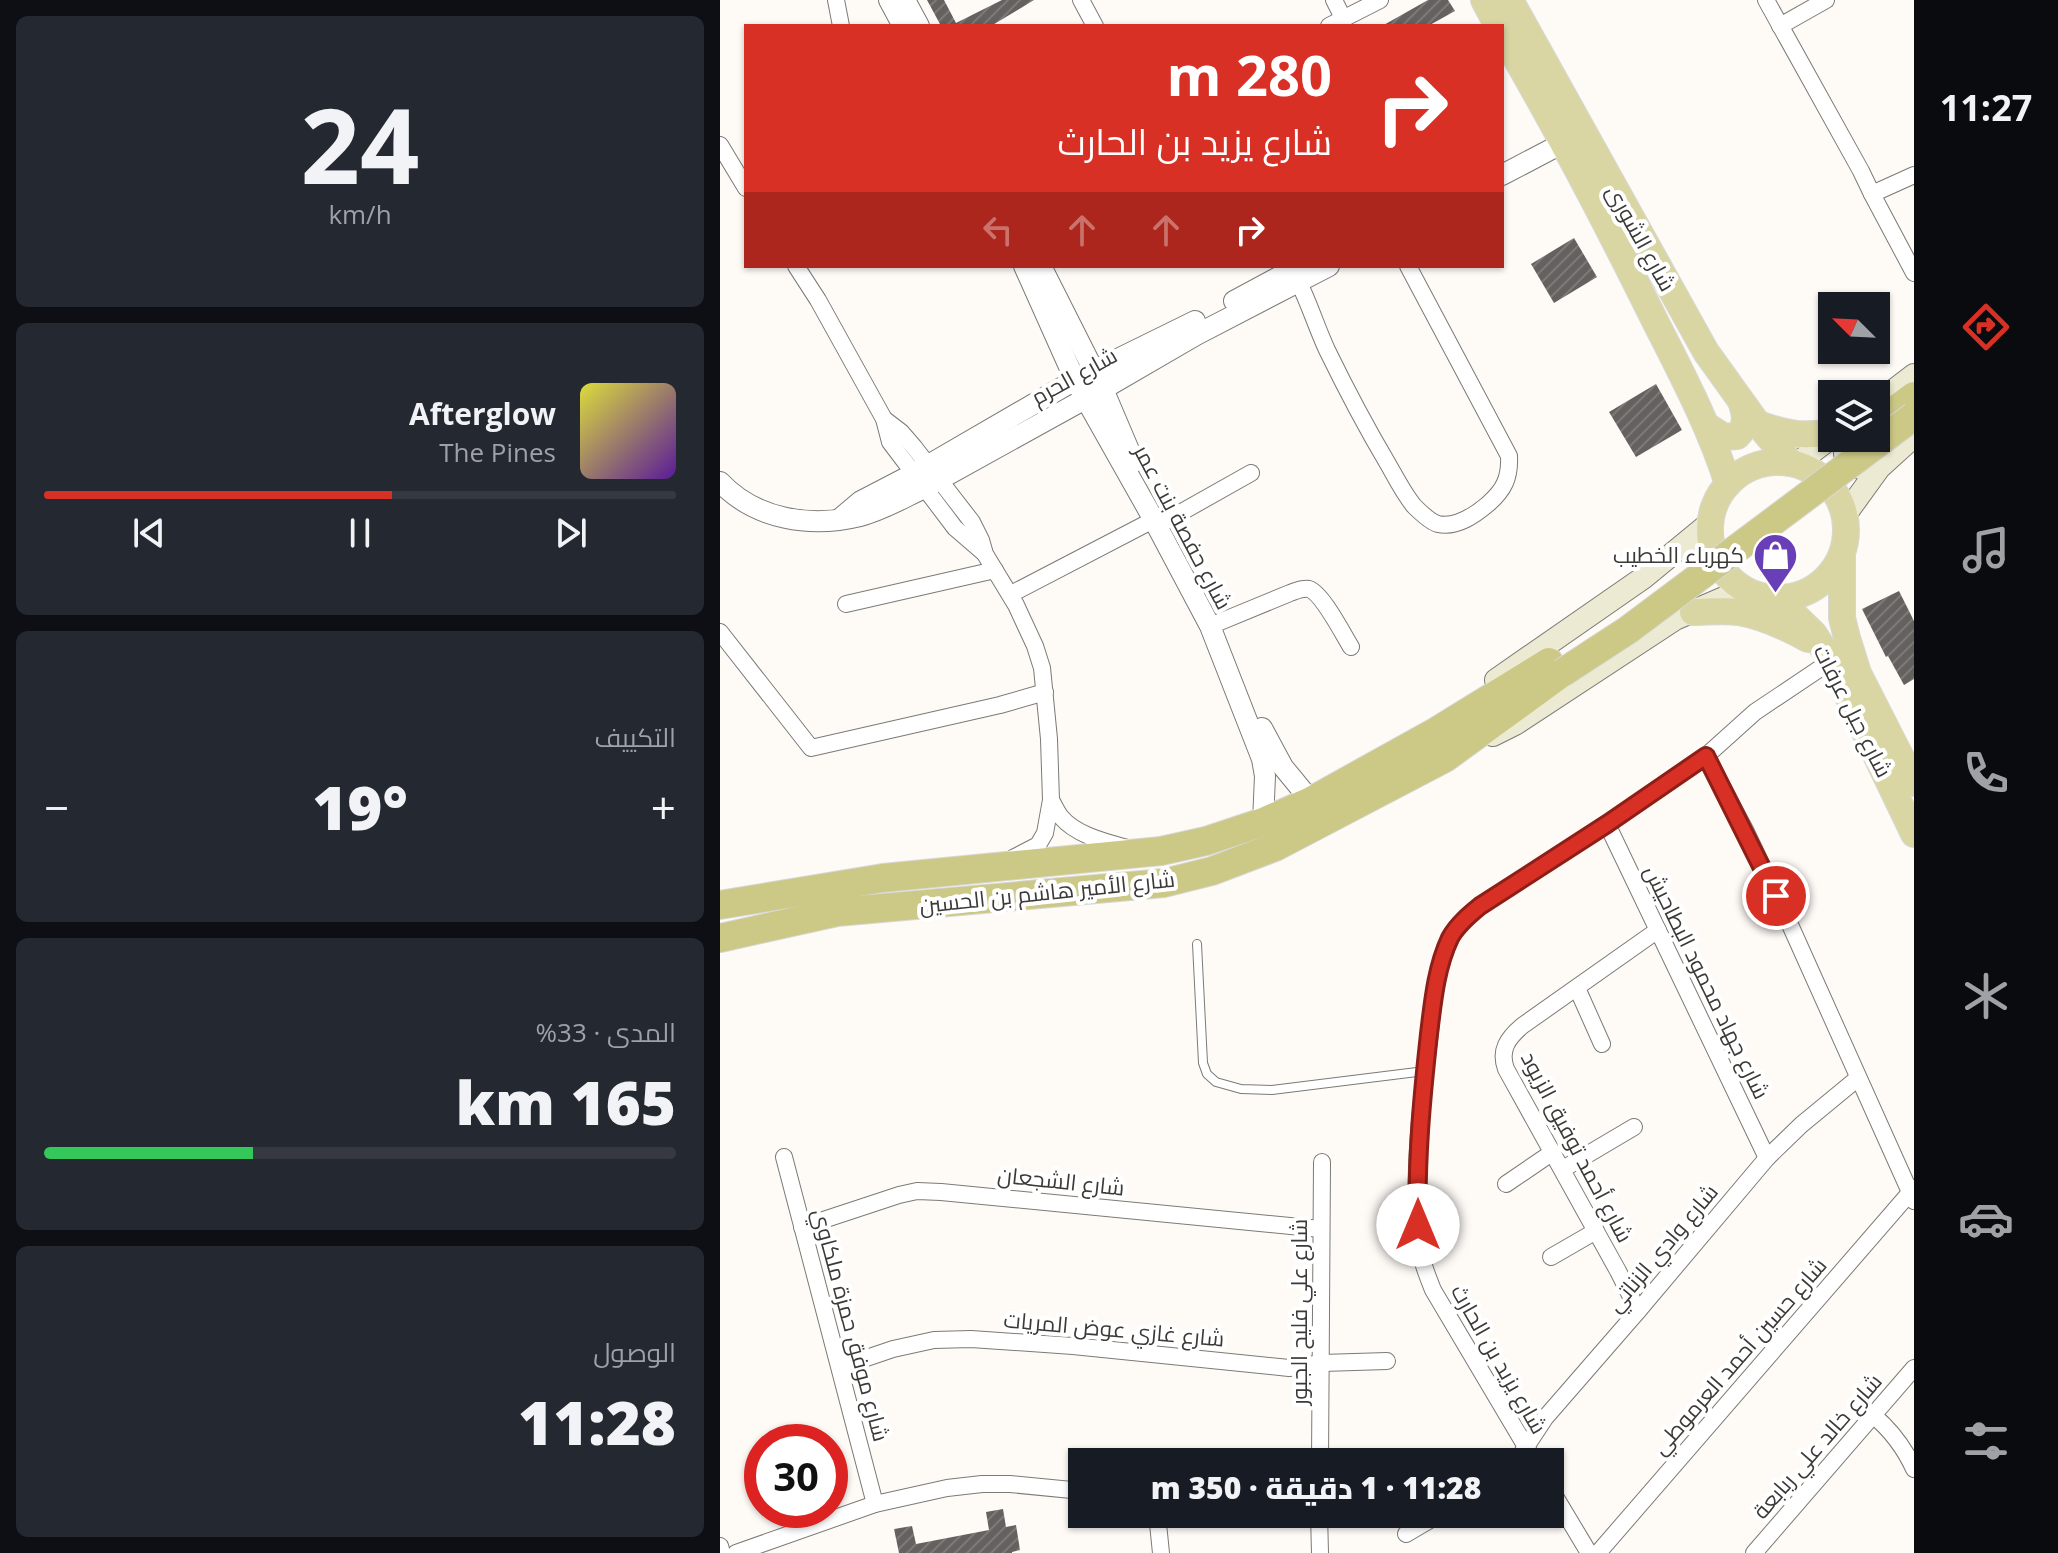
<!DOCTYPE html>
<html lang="ar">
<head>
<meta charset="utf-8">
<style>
	body { margin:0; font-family:"Open Sans",Cairo,sans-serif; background:#242831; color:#f1f3f6; direction:rtl; height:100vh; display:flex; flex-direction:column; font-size:30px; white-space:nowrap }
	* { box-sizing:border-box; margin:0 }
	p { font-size:26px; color:#9ea1a6 }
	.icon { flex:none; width:44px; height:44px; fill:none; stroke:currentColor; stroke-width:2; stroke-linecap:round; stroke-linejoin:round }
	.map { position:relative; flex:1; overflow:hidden; direction:ltr }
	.sheet { display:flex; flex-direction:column; gap:16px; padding:16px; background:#0d0f14; width:720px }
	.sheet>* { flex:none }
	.guide { position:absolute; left:24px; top:24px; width:760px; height:244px; border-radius:0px; box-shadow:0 2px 6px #0004; direction:rtl; background:#d93025; color:#fff; overflow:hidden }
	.needle { width:52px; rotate:294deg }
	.tools { position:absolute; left:1098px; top:292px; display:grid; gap:16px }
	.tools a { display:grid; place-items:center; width:72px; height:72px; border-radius:0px; background:#171b24; box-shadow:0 2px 6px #0004; font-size:40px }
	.speed { position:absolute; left:24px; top:1424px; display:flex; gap:16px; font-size:40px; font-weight:700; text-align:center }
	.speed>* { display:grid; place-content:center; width:104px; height:104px; border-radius:50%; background:#171b24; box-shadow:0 2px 6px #0004; line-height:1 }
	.speed .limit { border:12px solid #d22; background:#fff; color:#111 }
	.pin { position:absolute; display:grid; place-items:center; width:68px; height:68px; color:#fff; margin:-34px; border:4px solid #fff; border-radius:50%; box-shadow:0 2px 8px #0007 }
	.me { position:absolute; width:88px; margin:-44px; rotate:0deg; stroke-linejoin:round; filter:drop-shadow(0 0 6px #0008) }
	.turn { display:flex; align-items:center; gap:28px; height:168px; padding:0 40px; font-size:36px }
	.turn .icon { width:104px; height:104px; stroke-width:2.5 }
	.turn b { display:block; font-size:56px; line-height:68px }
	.lanes { display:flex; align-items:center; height:76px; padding:0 40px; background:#0003; justify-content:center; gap:40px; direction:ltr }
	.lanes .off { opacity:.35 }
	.big { font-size:60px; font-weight:800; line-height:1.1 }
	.sheet .widget { flex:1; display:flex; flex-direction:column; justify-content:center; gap:12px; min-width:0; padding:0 28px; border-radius:12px; background:#242831 }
	.sheet .dial { align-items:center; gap:0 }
	.dial b { font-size:104px; line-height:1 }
	.song { display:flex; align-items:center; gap:24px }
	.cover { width:96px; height:96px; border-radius:12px; background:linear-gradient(135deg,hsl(60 70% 55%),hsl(270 70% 35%)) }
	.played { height:8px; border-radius:4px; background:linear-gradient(90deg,#d93025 55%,#363941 55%) }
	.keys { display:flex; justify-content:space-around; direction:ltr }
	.heat { display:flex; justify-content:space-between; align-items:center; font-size:44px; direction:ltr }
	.charge { height:12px; border-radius:6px; background:linear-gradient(90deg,#34c759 33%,#363941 0) }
	.trip { position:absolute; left:348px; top:1448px; width:496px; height:80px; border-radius:0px; background:#171b24; box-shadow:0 2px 6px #0004; font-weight:800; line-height:80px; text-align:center; direction:rtl }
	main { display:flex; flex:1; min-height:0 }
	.tabs { display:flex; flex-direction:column; width:144px; justify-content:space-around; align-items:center; background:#090b0e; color:#9ea1a6 }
	.tabs .icon { width:56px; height:56px }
	.tabs .active { color:#d93025 }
	.tabs b { font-size:36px; color:#f1f3f6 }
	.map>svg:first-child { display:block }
</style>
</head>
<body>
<main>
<nav class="tabs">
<b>11:27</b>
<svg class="icon active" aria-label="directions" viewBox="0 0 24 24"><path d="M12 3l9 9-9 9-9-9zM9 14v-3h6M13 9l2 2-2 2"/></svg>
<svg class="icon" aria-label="music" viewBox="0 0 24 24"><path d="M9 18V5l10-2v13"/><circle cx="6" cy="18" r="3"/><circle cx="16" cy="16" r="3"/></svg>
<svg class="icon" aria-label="phone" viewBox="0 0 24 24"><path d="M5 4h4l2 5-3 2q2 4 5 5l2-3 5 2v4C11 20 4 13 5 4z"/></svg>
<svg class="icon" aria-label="climate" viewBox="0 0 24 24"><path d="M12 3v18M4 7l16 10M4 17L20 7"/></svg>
<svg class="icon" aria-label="car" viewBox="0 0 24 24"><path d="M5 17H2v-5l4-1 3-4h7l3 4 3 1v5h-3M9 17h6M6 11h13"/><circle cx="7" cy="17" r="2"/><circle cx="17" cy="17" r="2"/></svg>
<svg class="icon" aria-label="filters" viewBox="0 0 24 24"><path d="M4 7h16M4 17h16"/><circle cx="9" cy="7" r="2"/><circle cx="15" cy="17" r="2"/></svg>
</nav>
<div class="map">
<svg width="1194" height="1553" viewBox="0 0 1194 1553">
	<defs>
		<pattern id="building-hatch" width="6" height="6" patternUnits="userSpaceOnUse" patternTransform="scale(2)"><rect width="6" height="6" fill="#64615f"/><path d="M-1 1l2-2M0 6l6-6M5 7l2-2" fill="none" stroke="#7c7a78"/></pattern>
	</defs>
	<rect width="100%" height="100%" fill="#fefbf7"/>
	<g fill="url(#building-hatch)">
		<path d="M207 0H224L236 23 282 0H314L271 26H221Z"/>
		<path d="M708 0H728L735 11 708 26H662Z"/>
		<path d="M854 238 877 277 834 303 811 264Z"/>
		<path d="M936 384 962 430 916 457 889 412Z"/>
		<path d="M1179 591 1194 621V679L1184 685 1168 656 1166 657 1142 609Z"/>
		<path d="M283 1509 286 1527 296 1525 300 1550 292 1552V1553H179L174 1529 192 1526 196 1544 269 1530 266 1512Z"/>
	</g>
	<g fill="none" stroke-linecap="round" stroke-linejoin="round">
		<defs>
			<path id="service" d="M477 944 483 1063 487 1074 496 1082 521 1089 552 1090 705 1071"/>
			<g id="minor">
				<path d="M116 0 121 26"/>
				<path d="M361 0 375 26"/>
				<path d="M614 0 623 18"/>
				<path d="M1046 0 1141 171 1152 194 1194 175"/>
				<path d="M609 26 660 0"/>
				<path d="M1060 26 1106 0"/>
				<path d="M0 145 26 188"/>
				<path d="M1152 194 1194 273"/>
				<path d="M76 266 98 300 164 419 170 442 235 528 264 553"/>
				<path d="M573 271C587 296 595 324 607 350 626 389 646 427 668 464 676 478 684 494 694 506 700 512 710 522 718 524 737 528 755 515 768 504 784 490 790 478 789 456L688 266"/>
				<path d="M164 419 181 432 194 447 252 522 261 540 265 554 296 605 315 646 322 668 329 739 331 800 325 833 318 845 293 858"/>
				<path d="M444 522 531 473"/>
				<path d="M291 594 441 516"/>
				<path d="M126 604 275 570"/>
				<path d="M490 626 570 593C576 591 582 588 589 589 602 593 623 634 631 647"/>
				<path d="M0 632 91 748 280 705 325 692"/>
				<path d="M986 756 1025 830 1067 918 1194 1201"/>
				<path d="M331 800C334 805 337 812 341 817 356 835 385 842 407 848"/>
				<path d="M887 824 1047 1158"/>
				<path d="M857 988 882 1044"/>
				<path d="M64 1157 155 1504"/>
				<path d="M843 1169 914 1127"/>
				<path d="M786 1184 833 1152"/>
				<path d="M82 1227 179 1195 197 1191 221 1192 601 1229"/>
				<path d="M831 1257 876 1231"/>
				<path d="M918 1311 898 1271 786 1069C779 1050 788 1038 802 1026L938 930"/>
				<path d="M120 1367 173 1349 214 1340 251 1339 353 1346 569 1368 602 1363 667 1361"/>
				<path d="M1153 1415C1172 1431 1184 1447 1194 1469"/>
				<path d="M600 1462 602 1162"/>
				<path d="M796 1462 825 1418 918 1311 1047 1158 1081 1125 1138 1078"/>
				<path d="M815 1462 713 1290C707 1275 701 1260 699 1243 692 1181 701 1102 709 1040 713 1005 715 969 731 938 737 924 749 915 760 906L887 824 986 756 1035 712 1111 661"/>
				<path d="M830 1488 869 1553"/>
				<path d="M437 1514 441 1553"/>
				<path d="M599 1514 600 1553"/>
				<path d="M686 1534 720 1514"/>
				<path d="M0 1546 2 1553"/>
				<path d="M16 1553 155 1504 227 1488 262 1484H290L362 1491"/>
				<path d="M878 1553 1194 1188"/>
				<path d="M1034 1553 1194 1368"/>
			</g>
			<g id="tertiary">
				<path d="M169 0 183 26"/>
				<path d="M185 0 199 26"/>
				<path d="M782 175 843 143"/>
				<path d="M304 266 355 380 430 513 490 626 542 759 545 776 543 822"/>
				<path d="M321 266 383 389 414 462"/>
				<path d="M514 301 579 266"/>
				<path d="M0 482C36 520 91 528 140 516 163 510 183 498 204 488L383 389 476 335 609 266"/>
				<path d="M122 517 141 501 193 474 355 380 475 321"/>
				<path d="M542 728 563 767 591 801"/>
			</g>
			<g id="secondary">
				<path d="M1156 404 1194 375"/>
				<path d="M1127 438C1121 454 1126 465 1144 469"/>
				<path d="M1076 464 1112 437"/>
				<path d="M1125 515 1159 468 1194 436"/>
				<path d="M776 680 923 578 991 522"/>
				<path d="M773 735 795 724 955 619 1006 597 1030 593"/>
			</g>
			<g id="primary">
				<path d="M764 0 778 26"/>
				<path d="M790 0 986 352 1037 423 1071 463"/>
				<path d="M782 34C835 125 884 218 931 313 959 369 989 424 1008 484"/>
				<path d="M1038 424C1066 434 1083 437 1112 432"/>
				<path d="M987 426 1004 437 1017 436C1027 427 1026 416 1022 404"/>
				<circle cx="1058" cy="530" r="68"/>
				<path d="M1122 556V618L1127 638 1138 673 1194 783"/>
				<path d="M1058 599 1094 634 1111 661 1194 834"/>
				<path d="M973 612C988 612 1003 610 1018 612 1043 616 1066 627 1088 639"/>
			</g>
			<g id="trunk">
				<path d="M1156 424 1194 396"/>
				<path d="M0 905 163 878 441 851 486 841 543 822 591 801 717 731 829 662"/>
				<path d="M0 938 117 912 444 883 492 871 555 847 725 758 842 673"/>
			</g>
		</defs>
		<use href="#service" stroke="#7c7a76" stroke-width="10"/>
		<use href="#minor" stroke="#7c7a76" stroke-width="18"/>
		<use href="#tertiary" stroke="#7c7a76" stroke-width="22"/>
		<use href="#secondary" stroke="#7c7a76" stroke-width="24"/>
		<use href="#primary" stroke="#d8d8d7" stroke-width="28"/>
		<use href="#trunk" stroke="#d8d8d7" stroke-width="30"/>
		<use href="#service" stroke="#fff" stroke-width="8"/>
		<use href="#minor" stroke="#fff" stroke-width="16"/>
		<use href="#tertiary" stroke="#fff" stroke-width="20"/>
		<use href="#secondary" stroke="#ecead2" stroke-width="22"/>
		<use href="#primary" stroke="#d9d6a4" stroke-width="26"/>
		<use href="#trunk" stroke="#ccc886" stroke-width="28"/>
		<defs>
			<path id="trunk-bridge" d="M842 673 908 630 1194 416"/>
		</defs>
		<use href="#trunk-bridge" stroke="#d8d8d7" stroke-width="30" stroke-linecap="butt"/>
		<use href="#trunk-bridge" stroke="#ccc886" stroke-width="28"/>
	</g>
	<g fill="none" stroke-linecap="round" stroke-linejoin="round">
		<defs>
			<path id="route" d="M698 1225C696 1161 702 1097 709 1034 713 1001 716 968 730 938 737 925 749 915 760 906L887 824 986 756 1056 896"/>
		</defs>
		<use href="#route" stroke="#8d1f18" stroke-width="20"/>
		<use href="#route" stroke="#d93025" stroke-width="14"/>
	</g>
	<defs>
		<symbol id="shop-pin" viewBox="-11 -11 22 30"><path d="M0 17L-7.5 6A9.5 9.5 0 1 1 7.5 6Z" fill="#693fb7" stroke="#fff"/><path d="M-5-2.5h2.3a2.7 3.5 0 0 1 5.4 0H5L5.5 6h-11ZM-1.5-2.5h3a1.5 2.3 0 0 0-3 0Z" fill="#fff"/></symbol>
	</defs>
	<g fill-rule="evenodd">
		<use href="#shop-pin" x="1030" y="530" width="51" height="69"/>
	</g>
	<g text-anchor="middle" stroke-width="8" stroke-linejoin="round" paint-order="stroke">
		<g font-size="22" fill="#3b3a38" stroke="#fff">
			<text transform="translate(921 238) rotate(61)" y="8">شارع الشورى</text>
			<text transform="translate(354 376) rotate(-29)" y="8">شارع الحرم</text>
			<text transform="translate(463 527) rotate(62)" y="8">شارع حفصة بنت عمر</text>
			<text transform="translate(1133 711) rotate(63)" y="8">شارع جبل عرفات</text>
			<text transform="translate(327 892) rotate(-6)" y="8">شارع الأمير هاشم بن الحسين</text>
			<text transform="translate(987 982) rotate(64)" y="8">شارع جهاد محمود البطاحيش</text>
			<text transform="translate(857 1147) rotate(62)" y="8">شارع أحمد توفيق الزيود</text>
			<text transform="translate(341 1181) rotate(6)" y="8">شارع الشجعان</text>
			<text transform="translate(942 1248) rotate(-50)" y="8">شارع وادي الزناتي</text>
			<text transform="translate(579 1312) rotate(-90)" y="8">شارع علي فليح الجبور</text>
			<text transform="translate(131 1325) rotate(75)" y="8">شارع موفق حمزة ملكاوي</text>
			<text transform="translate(394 1329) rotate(5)" y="8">شارع غازي عوض المريات</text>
			<text transform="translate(1019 1356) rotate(-49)" y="8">شارع حسين أحمد العرموطي</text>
			<text transform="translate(779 1359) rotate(60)" y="8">شارع يزيد بن الحارث</text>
			<text transform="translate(1097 1446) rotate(-49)" y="8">شارع خالد علي ربابعة</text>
		</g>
		<g font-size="22" fill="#3b3a38" stroke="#fff" text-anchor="end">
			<text x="1024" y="563">كهرباء الخطيب</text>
		</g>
	</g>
</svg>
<div class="tools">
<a><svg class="needle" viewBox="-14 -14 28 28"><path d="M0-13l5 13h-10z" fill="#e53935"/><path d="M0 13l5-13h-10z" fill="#9ea1a6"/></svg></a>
<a><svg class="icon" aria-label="layers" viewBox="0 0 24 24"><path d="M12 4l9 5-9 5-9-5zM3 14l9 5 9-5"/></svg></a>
</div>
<div class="speed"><div class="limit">30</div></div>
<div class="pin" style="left:1056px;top:896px;background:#d93025"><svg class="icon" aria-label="arrive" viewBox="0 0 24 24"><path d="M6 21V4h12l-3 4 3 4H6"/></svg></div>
<svg class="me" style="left:698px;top:1225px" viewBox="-20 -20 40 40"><circle r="19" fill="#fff"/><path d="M0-13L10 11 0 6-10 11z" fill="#d93025"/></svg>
<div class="trip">11:28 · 1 دقيقة · 350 m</div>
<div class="guide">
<div class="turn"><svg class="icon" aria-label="right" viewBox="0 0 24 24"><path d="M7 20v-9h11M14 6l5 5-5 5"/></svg><div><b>280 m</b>شارع يزيد بن الحارث</div></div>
<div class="lanes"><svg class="icon off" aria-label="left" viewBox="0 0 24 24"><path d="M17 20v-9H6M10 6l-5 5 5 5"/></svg><svg class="icon off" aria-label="ahead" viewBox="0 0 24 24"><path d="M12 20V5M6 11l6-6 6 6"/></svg><svg class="icon off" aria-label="ahead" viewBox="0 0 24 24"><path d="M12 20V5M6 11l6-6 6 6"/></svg><svg class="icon" aria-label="right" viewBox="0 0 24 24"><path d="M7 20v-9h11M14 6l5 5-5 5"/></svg></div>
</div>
</div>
<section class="sheet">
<div class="widget dial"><b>24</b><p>km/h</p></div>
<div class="widget">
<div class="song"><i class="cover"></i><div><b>Afterglow</b><p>The Pines</p></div></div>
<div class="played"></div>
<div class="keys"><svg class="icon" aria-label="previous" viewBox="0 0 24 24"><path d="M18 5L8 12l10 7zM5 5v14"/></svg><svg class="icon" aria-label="pause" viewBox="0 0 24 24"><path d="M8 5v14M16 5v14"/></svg><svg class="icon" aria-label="next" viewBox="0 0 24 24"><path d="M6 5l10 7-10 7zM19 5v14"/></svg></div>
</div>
<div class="widget"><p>التكييف</p>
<div class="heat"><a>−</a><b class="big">19°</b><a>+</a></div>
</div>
<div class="widget"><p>المدى · 33%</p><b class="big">165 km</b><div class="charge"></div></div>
<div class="widget"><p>الوصول</p><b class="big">11:28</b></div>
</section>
</main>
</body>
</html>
